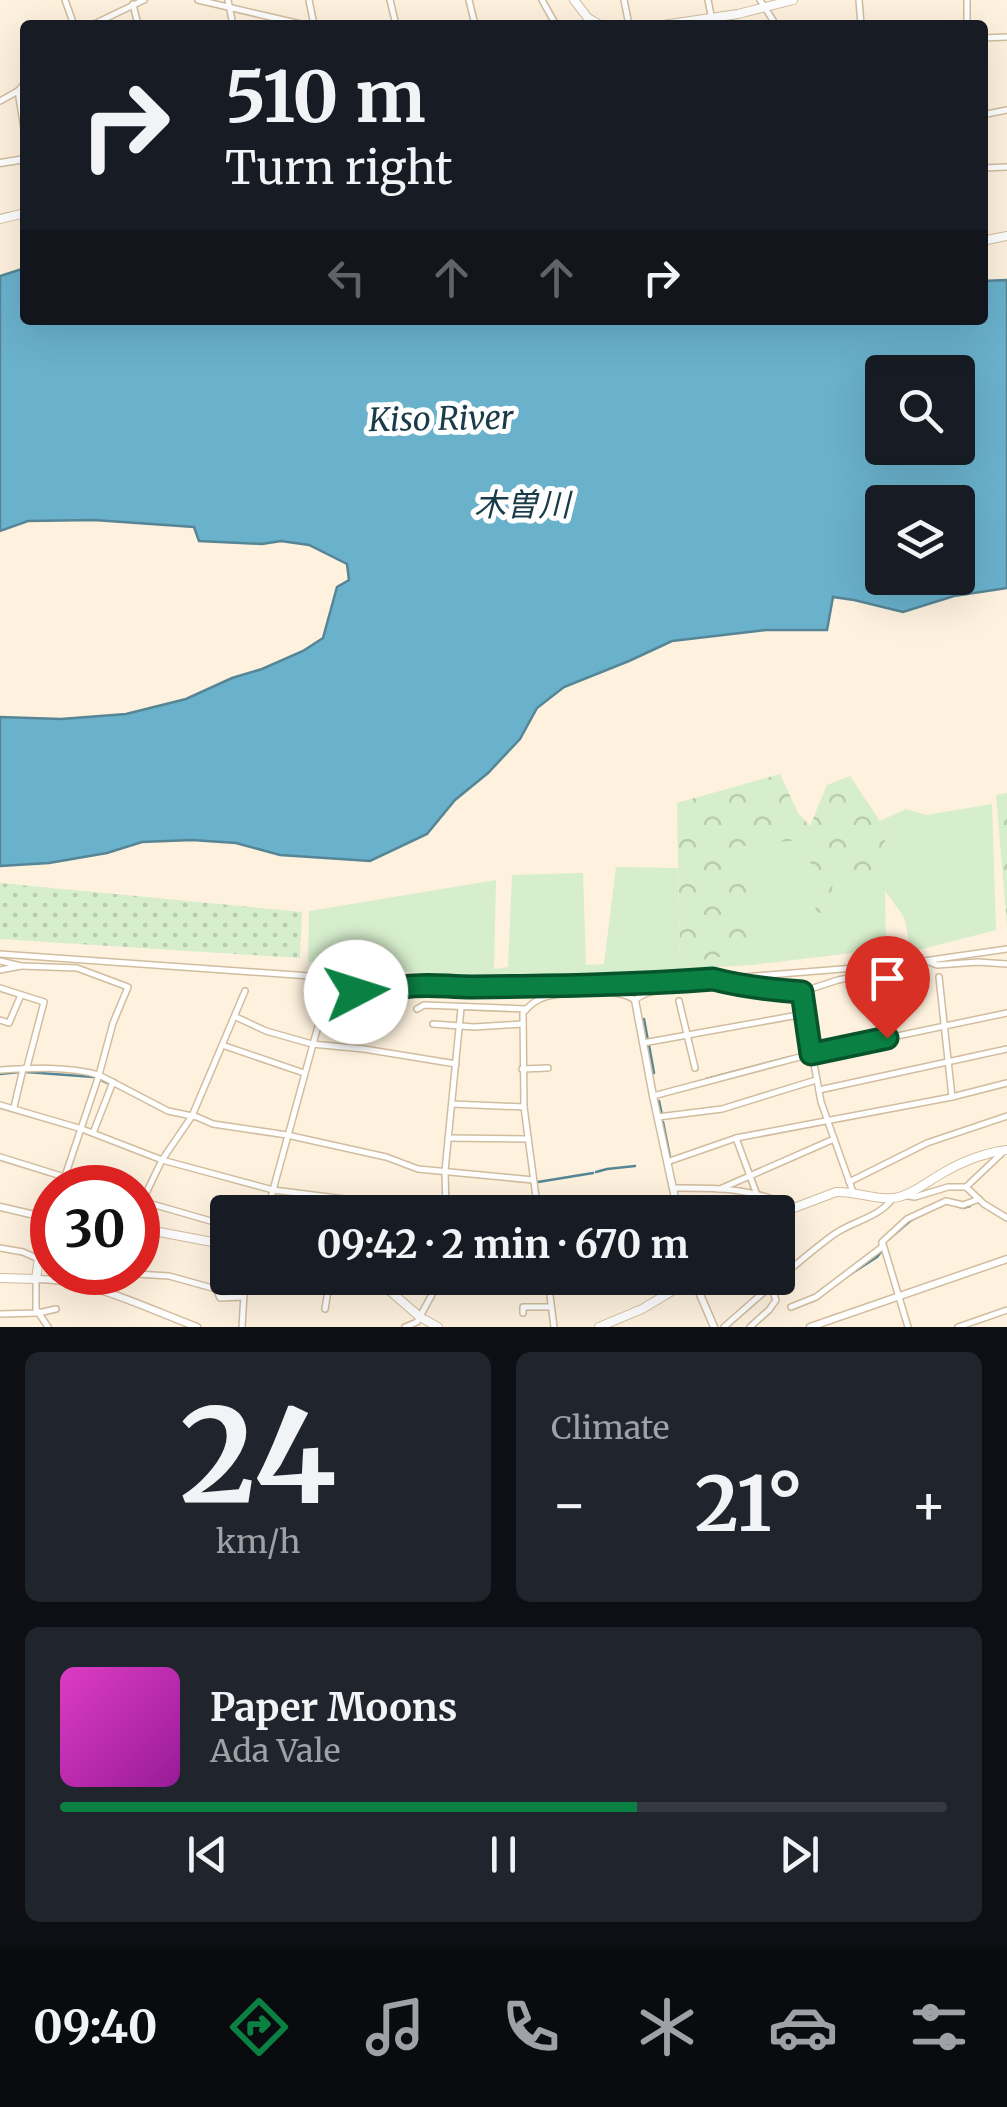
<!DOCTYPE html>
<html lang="en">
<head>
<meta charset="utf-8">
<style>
	body { margin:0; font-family:Merriweather,"Noto Sans JP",serif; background:#20242c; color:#f1f3f6; height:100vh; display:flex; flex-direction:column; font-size:38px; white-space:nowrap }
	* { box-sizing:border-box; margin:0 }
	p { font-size:32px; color:#9ea1a6 }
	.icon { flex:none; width:55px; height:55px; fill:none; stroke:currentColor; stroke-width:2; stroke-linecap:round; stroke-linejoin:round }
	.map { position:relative; height:1327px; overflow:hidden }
	.panel { display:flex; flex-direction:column; gap:25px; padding:25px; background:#0d0f14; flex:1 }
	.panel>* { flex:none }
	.banner { position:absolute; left:20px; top:20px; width:968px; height:305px; border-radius:10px; box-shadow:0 10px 40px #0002; background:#171b24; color:#f1f3f6; overflow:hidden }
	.controls { position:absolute; left:865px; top:355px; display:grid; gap:20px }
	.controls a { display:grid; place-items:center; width:110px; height:110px; border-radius:10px; background:#171b24; box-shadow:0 10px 40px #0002; font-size:50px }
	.speed { position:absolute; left:30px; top:1165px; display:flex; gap:20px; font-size:50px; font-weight:700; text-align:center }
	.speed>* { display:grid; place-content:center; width:130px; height:130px; border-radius:50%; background:#171b24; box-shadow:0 10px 40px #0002; line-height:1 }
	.speed .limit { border:15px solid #d22; background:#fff; color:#111 }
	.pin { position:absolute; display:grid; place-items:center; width:85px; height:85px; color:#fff; margin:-102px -42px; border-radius:50% 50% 50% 0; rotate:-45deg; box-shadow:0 0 10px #0007 }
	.pin .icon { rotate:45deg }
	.me { position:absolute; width:110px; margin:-55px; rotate:85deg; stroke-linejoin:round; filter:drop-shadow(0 0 8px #0008) }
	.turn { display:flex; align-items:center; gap:35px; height:210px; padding:0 40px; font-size:45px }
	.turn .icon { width:130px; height:130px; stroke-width:2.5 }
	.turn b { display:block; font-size:70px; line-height:85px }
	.lanes { display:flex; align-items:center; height:95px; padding:0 40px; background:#0003; justify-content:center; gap:50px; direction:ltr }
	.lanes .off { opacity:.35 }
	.big { font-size:75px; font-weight:700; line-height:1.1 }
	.panel .tile { flex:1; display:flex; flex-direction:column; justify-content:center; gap:15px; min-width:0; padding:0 35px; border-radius:15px; background:#20242c }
	.panel .dial { align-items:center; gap:0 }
	.dial b { font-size:130px; line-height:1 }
	.song { display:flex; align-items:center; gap:30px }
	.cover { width:120px; height:120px; border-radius:15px; background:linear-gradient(135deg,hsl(310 70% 55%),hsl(300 70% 35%)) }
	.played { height:10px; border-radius:5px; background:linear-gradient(90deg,#0b8043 65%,#363941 65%) }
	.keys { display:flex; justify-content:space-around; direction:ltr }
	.heat { display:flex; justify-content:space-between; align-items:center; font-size:55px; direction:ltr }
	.panel .tiles { flex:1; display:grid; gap:25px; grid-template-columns:1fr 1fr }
	.tile:last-child { grid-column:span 2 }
	.trip { position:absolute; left:210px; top:1195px; width:585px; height:100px; border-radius:10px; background:#171b24; box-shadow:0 10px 40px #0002; font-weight:700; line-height:100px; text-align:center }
	.tabs { display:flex; height:160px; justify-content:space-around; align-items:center; background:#090b0e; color:#9ea1a6 }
	.tabs .icon { width:70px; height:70px }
	.tabs .active { color:#0b8043 }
	.tabs b { font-size:45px; color:#f1f3f6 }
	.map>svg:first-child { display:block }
</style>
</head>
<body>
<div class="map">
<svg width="1007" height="1327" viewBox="0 0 1007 1327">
	<defs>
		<pattern id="forest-crowns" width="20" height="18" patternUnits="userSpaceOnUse" patternTransform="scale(2.5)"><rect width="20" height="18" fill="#d6eecc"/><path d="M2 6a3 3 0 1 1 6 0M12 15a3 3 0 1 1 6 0" fill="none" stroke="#b8ccae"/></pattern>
		<pattern id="park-dots" width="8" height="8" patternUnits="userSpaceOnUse" patternTransform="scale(2.5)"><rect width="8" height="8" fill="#d6eecc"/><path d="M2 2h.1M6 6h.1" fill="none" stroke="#b8ccae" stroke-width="1.8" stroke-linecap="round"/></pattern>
	</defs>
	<rect width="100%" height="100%" fill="#fef1de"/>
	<g fill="url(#forest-crowns)">
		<path d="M780 774 798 813 810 826 827 785 850 776 880 821 897 885 830 915 816 913 744 846 752 951 680 965 677 803Z"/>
		<path d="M1007 793V925L996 795Z"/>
	</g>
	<path fill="url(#park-dots)" d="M0 883 302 912 300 958 0 939Z"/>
	<path fill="#d6eecc" d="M992 804 996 930 911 952 904 917 885 891 886 949 752 965 607 973 451 976 308 962 309 911 496 880 494 969 508 967 512 875 583 873 586 965 604 964 616 867 678 868 680 964 751 951 743 846 808 839 816 912 830 915 833 878 867 873 896 884 880 821 906 809 926 815Z"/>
	<path fill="#6ab1cc" stroke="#568695" stroke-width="2.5" fill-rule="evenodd" d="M25 268V320H982L983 281 1007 280V588L954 596 903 612 854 600 833 597 827 630H766L672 641 629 661 564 687 537 708 520 739 488 773 455 800 427 834 370 861 280 855 236 843 192 840 142 842 107 853 49 863 0 866V717L61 719 126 714 186 699 232 678 262 669 303 651 323 638 337 587 349 580 347 564 309 545 281 541 262 544 199 541 194 527 94 520 28 521 0 531V276ZM882 372H958V448H882ZM882 502H958V578H882Z"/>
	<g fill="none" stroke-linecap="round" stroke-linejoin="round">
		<g stroke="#568695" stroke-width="2.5">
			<path d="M644 1019 648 1041"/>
			<path d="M649 1045 654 1073"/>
			<path d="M836 1046 882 1037"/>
			<path d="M26 1072 94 1077"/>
			<path d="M0 1074 20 1072"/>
			<path d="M706 1079 790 1057"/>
			<path d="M101 1080 107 1083"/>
			<path d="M659 1101 662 1115"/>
			<path d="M663 1122 670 1157"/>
			<path d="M596 1172 607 1169 635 1166"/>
			<path d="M538 1182 593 1173"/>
			<path d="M957 1206 963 1208 970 1206"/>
			<path d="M889 1239 910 1221 927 1212"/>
			<path d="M846 1277 877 1257 881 1252"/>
			<path d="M792 1309 815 1300"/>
		</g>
		<defs>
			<g id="minor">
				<path d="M65 0 74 25"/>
				<path d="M198 0 305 25"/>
				<path d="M228 0 233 25"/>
				<path d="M309 0 314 25"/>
				<path d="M390 0 396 25"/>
				<path d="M469 0 475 25"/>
				<path d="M542 0 556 25"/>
				<path d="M624 0 629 25"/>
				<path d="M708 0 713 25"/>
				<path d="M760 0 776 25"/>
				<path d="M859 0 861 25"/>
				<path d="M967 0V25"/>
				<path d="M133 4 138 25"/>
				<path d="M92 25 144 0"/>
				<path d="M982 38 1007 37"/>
				<path d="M18 91 25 135"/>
				<path d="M0 101 18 91 25 83"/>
				<path d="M982 115 1007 110"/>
				<path d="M982 168 1007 167"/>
				<path d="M0 954 464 987 581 985 732 978 903 964 1007 949"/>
				<path d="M0 961 21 966 0 970"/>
				<path d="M929 962 937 965 978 962 1007 964"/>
				<path d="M21 966 77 968 128 987 113 1023 99 1075 61 1188"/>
				<path d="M939 977 952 1097"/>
				<path d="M722 981 801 992 838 980 877 972 885 967"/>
				<path d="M0 988 44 1002 27 1067 23 1069 14 1107"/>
				<path d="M801 992 821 1102 853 1192"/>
				<path d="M679 1001 695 1068"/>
				<path d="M417 1009 424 1005 526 1009"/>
				<path d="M236 1017 266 1031 312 1044 364 1049 456 1064"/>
				<path d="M0 1020 9 1023 21 995"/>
				<path d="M433 1024 474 1027 523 1024"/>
				<path d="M643 1043 804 1014"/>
				<path d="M222 1045 304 1073"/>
				<path d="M522 1069 548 1068"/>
				<path d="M0 1070C32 1068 68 1066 99 1075L168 1111 197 1117 213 1124 287 1135 386 1157 418 1169 533 1180"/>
				<path d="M819 1090 1007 1049"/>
				<path d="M653 1096 811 1054 1007 1013"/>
				<path d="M452 1104 524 1107"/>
				<path d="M0 1105 82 1129 162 1160 273 1190 361 1201 396 1202 445 1199 537 1203"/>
				<path d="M658 1117 722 1109 816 1080"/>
				<path d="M93 1133 113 1082"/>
				<path d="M448 1138 528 1139"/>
				<path d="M736 1138 757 1195"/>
				<path d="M0 1157 100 1188"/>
				<path d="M667 1162 736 1138 952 1097 1007 1083"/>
				<path d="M849 1182 927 1143 1007 1116"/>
				<path d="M966 1187 1001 1154 1002 1151"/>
				<path d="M673 1188C712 1188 756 1187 791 1208"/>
				<path d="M720 1189 834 1139"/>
				<path d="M908 1196 915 1197 948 1187H966L984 1204 1007 1218"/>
				<path d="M138 1200 228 1226"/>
				<path d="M138 1210 162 1160 192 1116 245 991"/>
				<path d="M267 1212 326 997 375 988 405 987 411 985"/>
				<path d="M446 1212 445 1171 461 1008"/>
				<path d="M538 1212 524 1107 523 1013C544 987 561 1001 581 985 597 996 617 988 635 1000 649 988 668 991 683 981"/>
				<path d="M883 1244 908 1327"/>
				<path d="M0 1248 23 1252 52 1265"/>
				<path d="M102 1272 169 1276 216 1289 220 1298 242 1297"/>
				<path d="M441 1278 461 1284 548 1281"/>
				<path d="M36 1279V1309L48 1327"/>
				<path d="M548 1280 554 1327"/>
				<path d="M791 1307 816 1297 882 1247V1242L907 1219 946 1201 963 1205 979 1199"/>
				<path d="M325 1309 330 1278"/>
				<path d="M523 1313V1307H551"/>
				<path d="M0 1314 38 1313 56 1309"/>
				<path d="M242 1327 245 1278"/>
				<path d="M405 1327 417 1322 441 1278"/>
				<path d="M724 1327C760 1296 795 1263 833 1235 852 1221 879 1218 893 1198"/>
				<path d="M750 1327 769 1310 776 1300 771 1287"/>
				<path d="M958 1327 1007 1310"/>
			</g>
			<g id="tertiary">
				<path d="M0 163 25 159"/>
				<path d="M635 1000 653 1096 678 1212"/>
				<path d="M0 1207 52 1219"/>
				<path d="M693 1278 714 1327"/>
				<path d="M36 1279C88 1278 148 1309 197 1327"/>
				<path d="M810 1327 1007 1259"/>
			</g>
			<g id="secondary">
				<path d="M574 0 588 18 600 25"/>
				<path d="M663 25 738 14 793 0"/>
				<path d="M0 219 25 213"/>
				<path d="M982 241 1007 236"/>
				<path d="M778 1214 836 1192C857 1191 879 1202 899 1197 914 1193 927 1182 941 1174 961 1162 983 1153 1007 1150"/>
				<path d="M138 1228 228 1245"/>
				<path d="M0 1278 36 1279 42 1236 52 1221"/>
				<path d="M375 1278 420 1317 438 1327"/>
				<path d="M599 1327 642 1309 694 1278"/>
			</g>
		</defs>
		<use href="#minor" stroke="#d1bd9e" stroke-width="8"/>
		<use href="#tertiary" stroke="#d1bd9e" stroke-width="9"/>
		<use href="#secondary" stroke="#d1bd9e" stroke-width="10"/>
		<use href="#minor" stroke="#fff" stroke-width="5"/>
		<use href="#tertiary" stroke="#fff" stroke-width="6"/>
		<use href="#secondary" stroke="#fff" stroke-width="8"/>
	</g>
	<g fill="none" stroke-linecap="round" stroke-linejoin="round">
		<defs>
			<path id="route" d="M356 992C372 987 387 990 403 987 427 983 447 987 472 987 553 986 633 985 713 979 740 986 773 990 802 992L811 1054 887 1038"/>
		</defs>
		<use href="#route" stroke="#07532c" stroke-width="25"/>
		<use href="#route" stroke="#0b8043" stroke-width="18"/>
	</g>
	<g text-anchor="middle" stroke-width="10" stroke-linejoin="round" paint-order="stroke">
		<g font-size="32" font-style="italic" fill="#1a3b48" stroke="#fff">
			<text transform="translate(441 419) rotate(-1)" y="11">Kiso River</text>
			<text x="522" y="516">木曽川</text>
		</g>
	</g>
</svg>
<div class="controls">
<a><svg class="icon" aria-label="search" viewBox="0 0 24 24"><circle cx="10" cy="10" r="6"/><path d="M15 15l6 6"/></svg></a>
<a><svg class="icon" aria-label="layers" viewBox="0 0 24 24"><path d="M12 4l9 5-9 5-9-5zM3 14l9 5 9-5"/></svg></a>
</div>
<div class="speed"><div class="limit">30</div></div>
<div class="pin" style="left:887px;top:1038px;background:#d93025"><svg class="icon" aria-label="arrive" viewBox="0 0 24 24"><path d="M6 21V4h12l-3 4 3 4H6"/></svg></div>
<svg class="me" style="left:356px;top:992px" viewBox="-20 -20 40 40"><circle r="19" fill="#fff"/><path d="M0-13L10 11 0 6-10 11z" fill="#0b8043"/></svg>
<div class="trip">09:42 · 2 min · 670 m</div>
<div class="banner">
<div class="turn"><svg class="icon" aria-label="right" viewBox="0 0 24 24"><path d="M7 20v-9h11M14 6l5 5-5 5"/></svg><div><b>510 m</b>Turn right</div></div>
<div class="lanes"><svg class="icon off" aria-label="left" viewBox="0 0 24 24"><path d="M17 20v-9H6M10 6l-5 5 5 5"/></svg><svg class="icon off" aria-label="ahead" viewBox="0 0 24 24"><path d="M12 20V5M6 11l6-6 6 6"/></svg><svg class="icon off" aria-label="ahead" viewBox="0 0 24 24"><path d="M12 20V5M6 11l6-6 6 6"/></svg><svg class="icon" aria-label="right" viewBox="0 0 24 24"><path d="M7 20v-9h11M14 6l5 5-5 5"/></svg></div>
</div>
</div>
<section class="panel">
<div class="tiles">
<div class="tile dial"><b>24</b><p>km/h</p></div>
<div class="tile"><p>Climate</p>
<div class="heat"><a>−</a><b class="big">21°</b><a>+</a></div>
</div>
<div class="tile">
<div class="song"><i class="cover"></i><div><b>Paper Moons</b><p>Ada Vale</p></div></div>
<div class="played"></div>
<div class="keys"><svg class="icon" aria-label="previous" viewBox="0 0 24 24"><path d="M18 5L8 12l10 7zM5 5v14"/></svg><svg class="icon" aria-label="pause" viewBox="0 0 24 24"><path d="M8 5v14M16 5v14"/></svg><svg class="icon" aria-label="next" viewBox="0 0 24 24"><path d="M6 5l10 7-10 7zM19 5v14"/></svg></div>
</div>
</div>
</section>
<nav class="tabs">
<b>09:40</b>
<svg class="icon active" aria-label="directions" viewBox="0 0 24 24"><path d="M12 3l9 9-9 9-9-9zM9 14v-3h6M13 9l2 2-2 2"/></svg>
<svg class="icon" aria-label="music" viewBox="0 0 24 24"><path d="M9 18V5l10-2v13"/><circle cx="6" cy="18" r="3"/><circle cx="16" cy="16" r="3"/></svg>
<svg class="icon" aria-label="phone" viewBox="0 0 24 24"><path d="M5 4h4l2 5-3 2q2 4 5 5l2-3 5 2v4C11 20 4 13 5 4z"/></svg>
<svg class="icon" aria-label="climate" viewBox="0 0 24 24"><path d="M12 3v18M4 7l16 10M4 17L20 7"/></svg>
<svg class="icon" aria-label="car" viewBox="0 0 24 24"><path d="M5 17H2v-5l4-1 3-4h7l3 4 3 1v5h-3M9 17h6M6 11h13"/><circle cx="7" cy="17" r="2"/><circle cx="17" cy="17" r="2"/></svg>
<svg class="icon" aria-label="filters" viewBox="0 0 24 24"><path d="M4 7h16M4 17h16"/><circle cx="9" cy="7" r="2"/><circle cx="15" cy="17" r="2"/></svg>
</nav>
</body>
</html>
